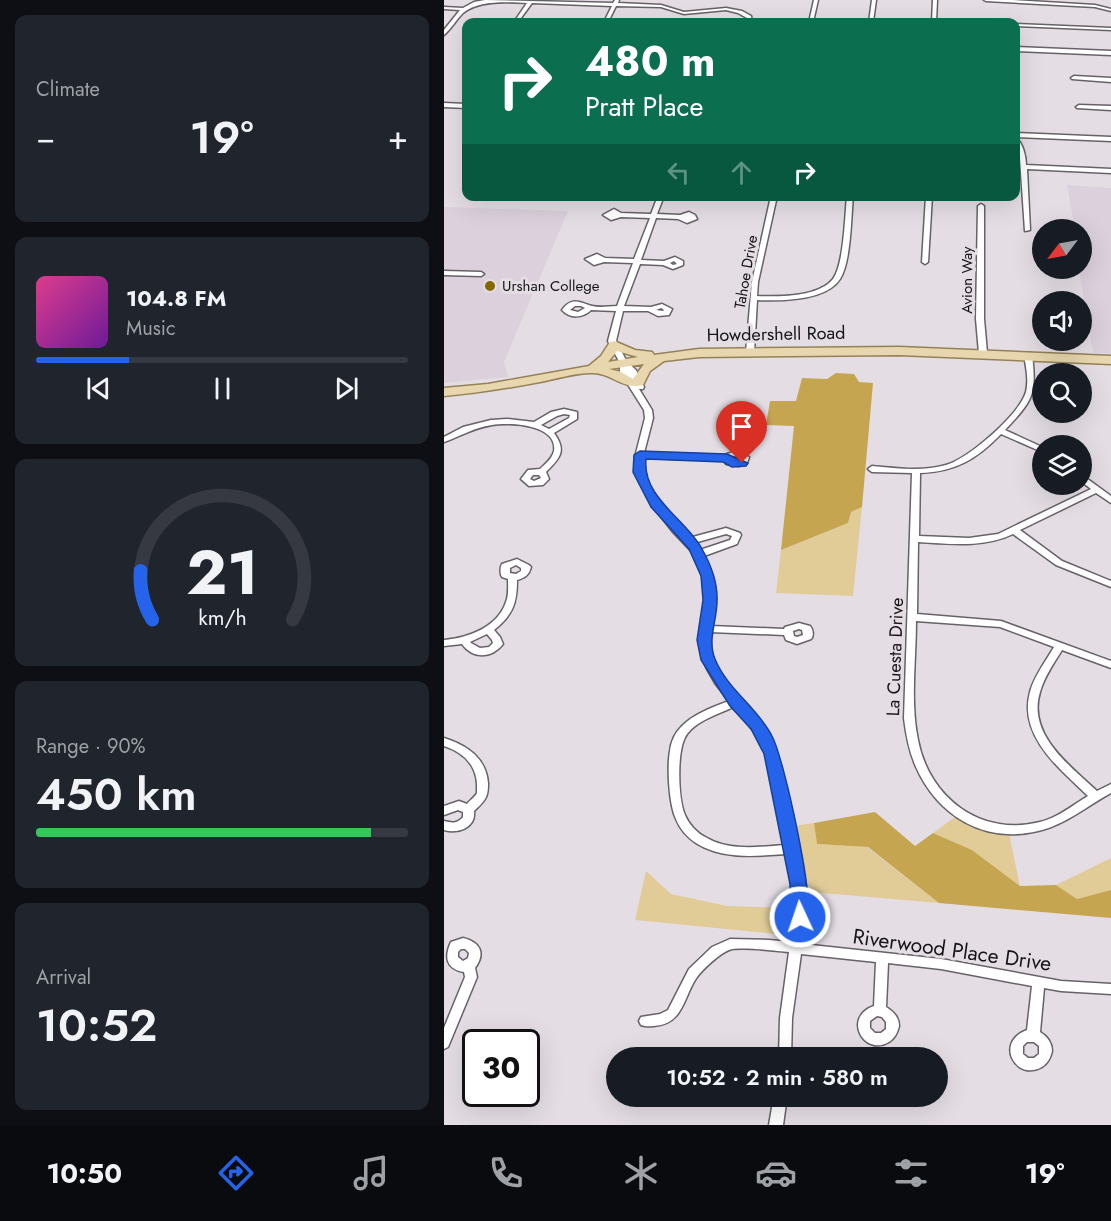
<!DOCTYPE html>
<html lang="en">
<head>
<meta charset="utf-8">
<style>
	body { margin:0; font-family:Jost,sans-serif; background:#20242c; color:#f1f3f6; height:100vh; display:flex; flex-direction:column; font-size:22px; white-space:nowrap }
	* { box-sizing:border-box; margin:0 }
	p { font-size:20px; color:#9ea1a6 }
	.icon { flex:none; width:33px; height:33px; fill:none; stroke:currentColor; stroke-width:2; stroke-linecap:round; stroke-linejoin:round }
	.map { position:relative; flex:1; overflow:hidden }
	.details { display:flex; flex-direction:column; gap:15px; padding:15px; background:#0d0f14; width:444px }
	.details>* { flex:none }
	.guide { position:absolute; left:18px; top:18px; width:558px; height:183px; border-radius:12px; box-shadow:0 6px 24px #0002; background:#0b6e4f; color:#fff; overflow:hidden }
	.needle { width:39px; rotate:238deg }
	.controls { position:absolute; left:588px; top:219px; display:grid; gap:12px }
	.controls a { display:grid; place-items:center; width:60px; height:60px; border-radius:50%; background:#171b24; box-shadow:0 6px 24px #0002; font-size:30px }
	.speed { position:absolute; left:18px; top:1029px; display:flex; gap:12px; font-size:30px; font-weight:700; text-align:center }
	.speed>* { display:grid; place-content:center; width:78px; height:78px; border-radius:50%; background:#171b24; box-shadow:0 6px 24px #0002; line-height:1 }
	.speed .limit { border:3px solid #111; border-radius:9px; background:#fff; color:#111 }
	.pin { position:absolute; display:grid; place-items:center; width:51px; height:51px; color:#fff; margin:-62px -26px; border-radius:50% 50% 50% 0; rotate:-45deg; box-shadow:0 0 6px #0007 }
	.pin .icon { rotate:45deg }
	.me { position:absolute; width:66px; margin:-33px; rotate:357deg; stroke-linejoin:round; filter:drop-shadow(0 0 4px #0008) }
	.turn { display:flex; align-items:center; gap:21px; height:126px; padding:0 24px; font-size:27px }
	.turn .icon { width:78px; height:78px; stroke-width:2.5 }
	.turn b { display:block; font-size:42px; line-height:51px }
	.lanes { display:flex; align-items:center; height:57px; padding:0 24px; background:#0003; justify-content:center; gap:30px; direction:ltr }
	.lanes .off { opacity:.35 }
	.big { font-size:45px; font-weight:600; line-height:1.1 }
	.details .card { flex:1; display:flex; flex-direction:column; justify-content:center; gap:9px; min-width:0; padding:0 21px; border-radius:12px; background:#20242c }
	.details .dial { align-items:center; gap:0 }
	.dial svg { height:156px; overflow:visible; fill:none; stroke:#363941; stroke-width:7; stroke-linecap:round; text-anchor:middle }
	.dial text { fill:#f1f3f6; stroke:none }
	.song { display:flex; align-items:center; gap:18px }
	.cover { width:72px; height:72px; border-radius:9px; background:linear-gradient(135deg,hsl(330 70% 55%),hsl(280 70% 35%)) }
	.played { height:6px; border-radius:3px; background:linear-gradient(90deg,#2563eb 25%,#363941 25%) }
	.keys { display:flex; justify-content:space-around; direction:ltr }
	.heat { display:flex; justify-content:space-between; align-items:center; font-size:33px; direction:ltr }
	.charge { height:9px; border-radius:4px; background:linear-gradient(90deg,#34c759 90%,#363941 0) }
	.trip { position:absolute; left:162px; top:1047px; width:342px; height:60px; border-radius:30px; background:#171b24; box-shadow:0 6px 24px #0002; font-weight:600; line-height:60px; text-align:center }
	.dock { display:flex; height:96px; justify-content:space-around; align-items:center; background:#090b0e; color:#9ea1a6 }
	.dock .icon { width:42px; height:42px }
	.dock .current { color:#2563eb }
	.dock b { font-size:27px; color:#f1f3f6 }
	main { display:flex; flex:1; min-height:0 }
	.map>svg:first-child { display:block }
</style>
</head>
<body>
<main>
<section class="details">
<div class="card"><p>Climate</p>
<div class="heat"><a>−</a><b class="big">19°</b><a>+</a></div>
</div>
<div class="card">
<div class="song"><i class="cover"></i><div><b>104.8 FM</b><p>Music</p></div></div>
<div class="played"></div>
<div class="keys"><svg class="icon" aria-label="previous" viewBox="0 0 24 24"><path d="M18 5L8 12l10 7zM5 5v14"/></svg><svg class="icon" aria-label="pause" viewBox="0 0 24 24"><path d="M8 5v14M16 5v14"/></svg><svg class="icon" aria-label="next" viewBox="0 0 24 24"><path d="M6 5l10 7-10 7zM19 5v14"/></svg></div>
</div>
<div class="card dial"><svg viewBox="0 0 100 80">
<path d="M14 69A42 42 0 1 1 86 69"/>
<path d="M14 69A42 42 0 0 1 8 44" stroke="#2563eb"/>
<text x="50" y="56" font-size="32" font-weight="700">21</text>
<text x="50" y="72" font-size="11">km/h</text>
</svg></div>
<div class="card"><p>Range · 90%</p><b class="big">450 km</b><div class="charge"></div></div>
<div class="card"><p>Arrival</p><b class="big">10:52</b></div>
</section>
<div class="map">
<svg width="667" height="1125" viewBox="0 0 667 1125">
	<rect width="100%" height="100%" fill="#e4dee4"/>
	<g fill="#dbd0dc">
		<path d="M623 185 667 188V354L649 353 635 269 638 268V230L631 229Z"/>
		<path d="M0 207 124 211 60 362 64 377 0 383Z"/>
	</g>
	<g fill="#e1cc98">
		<path d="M418 507 409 596 332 593 337 550 404 523 407 512Z"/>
		<path d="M511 817 539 831 565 834 576 886 528 850 489 833Z"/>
		<path d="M370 823 373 844 423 847 495 903 366 892 350 826Z"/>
		<path d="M667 858V890L633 899 612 885Z"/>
		<path d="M202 871 227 894 283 906 346 908 344 935 191 920Z"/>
	</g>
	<g fill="#c5a550">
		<path d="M392 373 410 374 415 382 429 383 418 507 407 512 404 523 337 550 350 426 322 425 326 401H352L358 378 383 379Z"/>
		<path d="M431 812 471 846 489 833 528 850 576 886 612 885 633 899 667 890V918L495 903 424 847 373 844 370 823Z"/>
	</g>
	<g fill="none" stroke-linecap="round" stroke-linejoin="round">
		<defs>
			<g id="street">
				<path d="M41 0 169 3 171 0H175L174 3 217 5 240 12 282 8 298 11 307 16 308 22H304L303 18 294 13 282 10 240 14 217 7 172 6 164 22H160L168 6 88 3 74 22H70L83 3C62 2 35 0 19 13 12 20 7 29 0 35V30L16 10 0 9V7L19 8 30 2Z"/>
				<path d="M370 0H374L369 22H365Z"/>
				<path d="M428 0H432L429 22H425Z"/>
				<path d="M489 0H493L492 22H488Z"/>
				<path d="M540 0H568L651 5 667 9V11L651 7 542 1Z"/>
				<path d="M572 24 667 28V30L572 26Z"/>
				<path d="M572 47 667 51V55L572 51Z"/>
				<path d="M630 76 667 78V82L628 79 627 78Z"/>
				<path d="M0 103 22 104V108L0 107Z"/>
				<path d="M635 105 667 106V110L633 108 632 107Z"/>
				<path d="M572 133 667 137V141L572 137Z"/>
				<path d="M572 138C579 143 582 157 582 165L667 169V173L583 169 586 230 581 231 576 158 572 146Z"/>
				<path d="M214 196H220L213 214 236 215 245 212 251 215 253 219 243 223 234 219 212 218 197 260 220 261 231 257 239 261V265L229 269 219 265 196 264 180 306 207 307 218 304 228 309 225 315 214 316 204 311H179L172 341 183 362 192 370 200 387 199 389H195L208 410 209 418 200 453 280 455 293 451 305 457 303 463 295 466 282 464 281 460 199 458C198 486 226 519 245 538L282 528 296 533 297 535 293 544 260 556C273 578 270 601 267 626L340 629 341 627 355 623 366 626C369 629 370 636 367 639L353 644 342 640 340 635 266 632V634L268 657 273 669 286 688 319 728 333 754 362 900V917L358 944 497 959 617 981 667 984V994L617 991 600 988 596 1032C603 1036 608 1043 608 1051 607 1057 603 1064 598 1067 572 1082 550 1042 583 1030L588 986 497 969 444 963 442 1007C449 1011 455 1017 455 1026 454 1032 450 1039 445 1042 420 1057 398 1017 430 1006L432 962 357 954 348 1018 347 1058H335L336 1018 345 952C332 951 295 946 285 950 275 954 259 969 253 977 239 997 240 1024 210 1026 205 1026 202 1027 197 1025L195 1021 197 1017 216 1014 224 1010 245 969 268 947 286 939 325 940 347 942 350 917V900L342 854C313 856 278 860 252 843 243 837 236 829 232 819 225 805 223 767 226 751 227 742 231 733 237 727 249 714 269 707 285 701L271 683 263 669 258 657 256 629 260 610 261 586 256 567 248 552 229 532 212 510 193 474 191 457 201 418 200 410 176 372V363L164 341 172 311 147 310C139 318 126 319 118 310 128 296 136 303 148 306 156 308 165 306 173 306L189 263 160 262 150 265 141 259 153 254 161 258 190 259 206 218 177 217 167 220 159 215 170 209 177 213 207 214ZM230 261 233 264 229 265 226 263ZM131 306H137L141 308 134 312 126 310ZM217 308 220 310 219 311 212 310ZM292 456 297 458 296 460 294 461 289 460 288 457ZM282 534 288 536 286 540 256 550 250 543ZM355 629 358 630 359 635 353 637 350 636 349 631ZM290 707 312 734 323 754 340 845C315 847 285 851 263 838 254 834 245 825 241 815 234 799 232 749 243 734 254 720 274 714 290 707ZM433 1016 438 1017 442 1022V1029L437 1033H431L426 1028V1021ZM583 1042H590L595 1046V1054L590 1058H584L579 1054V1046Z"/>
				<path d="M327 196H333L314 282 313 296C334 297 375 297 389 279 400 264 401 216 403 196H409C407 217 407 262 396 279 382 301 337 301 313 300L310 352 306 354 302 352 308 282Z"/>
				<path d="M482 196H488L484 262 481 264 478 262Z"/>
				<path d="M537 204 540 206V319L543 353 539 355 535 353 532 319 534 206Z"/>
				<path d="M0 271 37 272 40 274 37 276 0 275Z"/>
				<path d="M581 353H587L588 355C593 396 588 401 561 430L598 447V452L557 434C533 459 511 472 476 473L475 536 525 538 554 534 647 489 638 482V475L667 496V503L652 493 576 530 618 561 667 581V587L612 565 569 534C540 548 506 544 474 542L473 614 557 621 667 661V668L618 650C610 663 600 677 596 692 583 734 625 765 653 791L667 784V793C643 806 621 825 594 831 540 844 494 816 472 767 465 751 462 735 460 718L468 473 428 472 424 469 428 466C452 468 478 472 502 465 525 458 575 415 582 392 585 380 582 367 580 355ZM472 621 556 627 610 647C602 661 590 676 586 692 574 736 616 769 644 796 629 805 613 818 596 822 537 837 485 798 474 740 466 702 472 660 472 621Z"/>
				<path d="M120 409 133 412V419L110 433C123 451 116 458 102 472L105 479 99 485 85 486 77 479 84 470 96 469C101 464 108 459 110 451 114 424 65 422 48 425 29 428 17 436 0 442V437L19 427 47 420 63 419 90 422 107 412ZM120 414 126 415 125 418 105 429 97 425 113 416ZM89 475H95L97 478 90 481 86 479Z"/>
				<path d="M73 559 85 565 87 567C85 575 81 578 73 580 73 603 69 615 50 630L56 637 59 644C47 659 29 659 18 644L0 646V640C24 638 54 627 62 602 65 595 64 586 64 579L58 577C56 574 56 567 58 564ZM72 565 77 568V571L72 574 66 573V568ZM43 634 48 640 49 643 45 647 36 648 27 643 26 642Z"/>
				<path d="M0 738C22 745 42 757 44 783 44 787 44 793 42 797 40 802 34 807 30 811 32 828 14 834 0 830V821C8 823 13 824 19 817V812L14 810 0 815V806L15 801 23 804C25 801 31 797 33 793 33 793 33 784 33 784 32 764 18 752 0 746Z"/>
				<path d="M19 938C36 942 42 953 31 968L33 977 4 1047 0 1049V1028L21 977 20 972C2 969 0 957 7 942ZM17 949H21L25 953 24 958 19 961 14 957V952Z"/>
				<path d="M330 1096H343L339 1125H325Z"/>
			</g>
			<path id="primary" d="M170 341 191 350 208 352 210 355 255 349 455 347 667 356V364L455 355 255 357 220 361 206 371 199 385C178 390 167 372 147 373 130 373 112 379 96 382 64 388 33 393 0 396V388L44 384 145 366 157 356 166 342ZM173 351 194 357 164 362ZM200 364 189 379 177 372 165 369Z"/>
		</defs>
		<use href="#street" stroke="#666267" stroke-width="3"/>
		<use href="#primary" stroke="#948256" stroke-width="3"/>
		<use href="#street" fill="#fff" fill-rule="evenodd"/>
		<use href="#primary" fill="#e8d7ae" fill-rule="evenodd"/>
	</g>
	<path fill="#2563eb" stroke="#184099" stroke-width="1.5" d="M196 451 283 454 304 463 302 466 288 467 279 462 202 459C198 498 243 520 258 549 267 565 274 582 273 601 273 621 263 640 271 659 283 689 314 708 328 736 340 758 372 904 363 923L356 925 350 923 347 917 346 884 320 754 307 729 286 706 257 660 253 640 259 600 257 576 245 549 207 507 189 472 190 455Z"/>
	<circle fill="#856700" stroke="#e4dee4" stroke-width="2" cx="46" cy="286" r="6"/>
	<g text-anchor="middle" stroke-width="6" stroke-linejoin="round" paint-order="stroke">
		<g font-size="15" fill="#151416" stroke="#e4dee4">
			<text transform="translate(302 272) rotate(-80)" y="5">Tahoe Drive</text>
			<text transform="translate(523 280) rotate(-90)" y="5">Avion Way</text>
		</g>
		<g font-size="15" fill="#151416" stroke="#e4dee4" text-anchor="start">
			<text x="58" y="291">Urshan College</text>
		</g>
		<g font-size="18" fill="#151416" stroke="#e4dee4">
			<text transform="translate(332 334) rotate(-1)" y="6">Howdershell Road</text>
			<text transform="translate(451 657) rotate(-88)" y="6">La Cuesta Drive</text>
		</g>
		<g font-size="21" fill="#151416" stroke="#e4dee4">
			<text transform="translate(508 950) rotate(8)" y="7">Riverwood Place Drive</text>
		</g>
	</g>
</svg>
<div class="controls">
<a><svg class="needle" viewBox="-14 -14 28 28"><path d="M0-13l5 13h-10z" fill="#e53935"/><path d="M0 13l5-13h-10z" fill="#9ea1a6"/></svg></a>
<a><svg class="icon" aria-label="sound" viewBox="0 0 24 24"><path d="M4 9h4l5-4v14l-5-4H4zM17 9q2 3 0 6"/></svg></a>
<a><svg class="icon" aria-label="search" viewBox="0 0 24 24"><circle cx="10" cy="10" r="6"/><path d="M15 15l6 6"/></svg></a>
<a><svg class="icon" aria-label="layers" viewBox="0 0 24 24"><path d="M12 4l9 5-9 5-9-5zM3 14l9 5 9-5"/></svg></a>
</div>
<div class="speed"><div class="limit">30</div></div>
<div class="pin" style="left:298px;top:463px;background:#d93025"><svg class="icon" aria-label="arrive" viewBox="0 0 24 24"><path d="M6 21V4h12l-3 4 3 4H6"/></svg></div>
<svg class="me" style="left:356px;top:917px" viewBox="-20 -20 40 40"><circle r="17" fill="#2563eb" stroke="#fff" stroke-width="3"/><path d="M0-11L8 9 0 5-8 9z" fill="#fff"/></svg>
<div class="trip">10:52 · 2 min · 580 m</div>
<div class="guide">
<div class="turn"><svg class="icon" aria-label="right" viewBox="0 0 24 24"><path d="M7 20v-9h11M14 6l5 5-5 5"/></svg><div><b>480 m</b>Pratt Place</div></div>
<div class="lanes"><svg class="icon off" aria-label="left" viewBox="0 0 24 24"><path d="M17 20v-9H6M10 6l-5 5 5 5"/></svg><svg class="icon off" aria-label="ahead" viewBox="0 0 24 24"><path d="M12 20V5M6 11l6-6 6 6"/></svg><svg class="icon" aria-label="right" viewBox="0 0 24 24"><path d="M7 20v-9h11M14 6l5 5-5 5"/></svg></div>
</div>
</div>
</main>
<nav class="dock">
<b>10:50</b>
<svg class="icon current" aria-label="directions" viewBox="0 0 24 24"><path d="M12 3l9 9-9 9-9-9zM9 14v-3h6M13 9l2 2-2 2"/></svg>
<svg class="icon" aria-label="music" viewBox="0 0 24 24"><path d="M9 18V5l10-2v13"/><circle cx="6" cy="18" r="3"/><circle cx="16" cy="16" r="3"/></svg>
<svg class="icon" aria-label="phone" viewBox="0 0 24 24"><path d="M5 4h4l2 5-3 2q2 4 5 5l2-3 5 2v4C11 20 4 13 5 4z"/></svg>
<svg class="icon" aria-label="climate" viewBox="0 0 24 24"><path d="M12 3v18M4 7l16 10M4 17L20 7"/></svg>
<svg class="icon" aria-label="car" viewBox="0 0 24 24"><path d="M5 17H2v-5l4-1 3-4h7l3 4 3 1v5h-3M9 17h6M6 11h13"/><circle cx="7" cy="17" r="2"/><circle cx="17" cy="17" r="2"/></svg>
<svg class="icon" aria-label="filters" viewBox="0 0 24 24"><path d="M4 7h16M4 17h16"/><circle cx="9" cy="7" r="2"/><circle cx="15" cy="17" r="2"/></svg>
<b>19°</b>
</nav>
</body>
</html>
